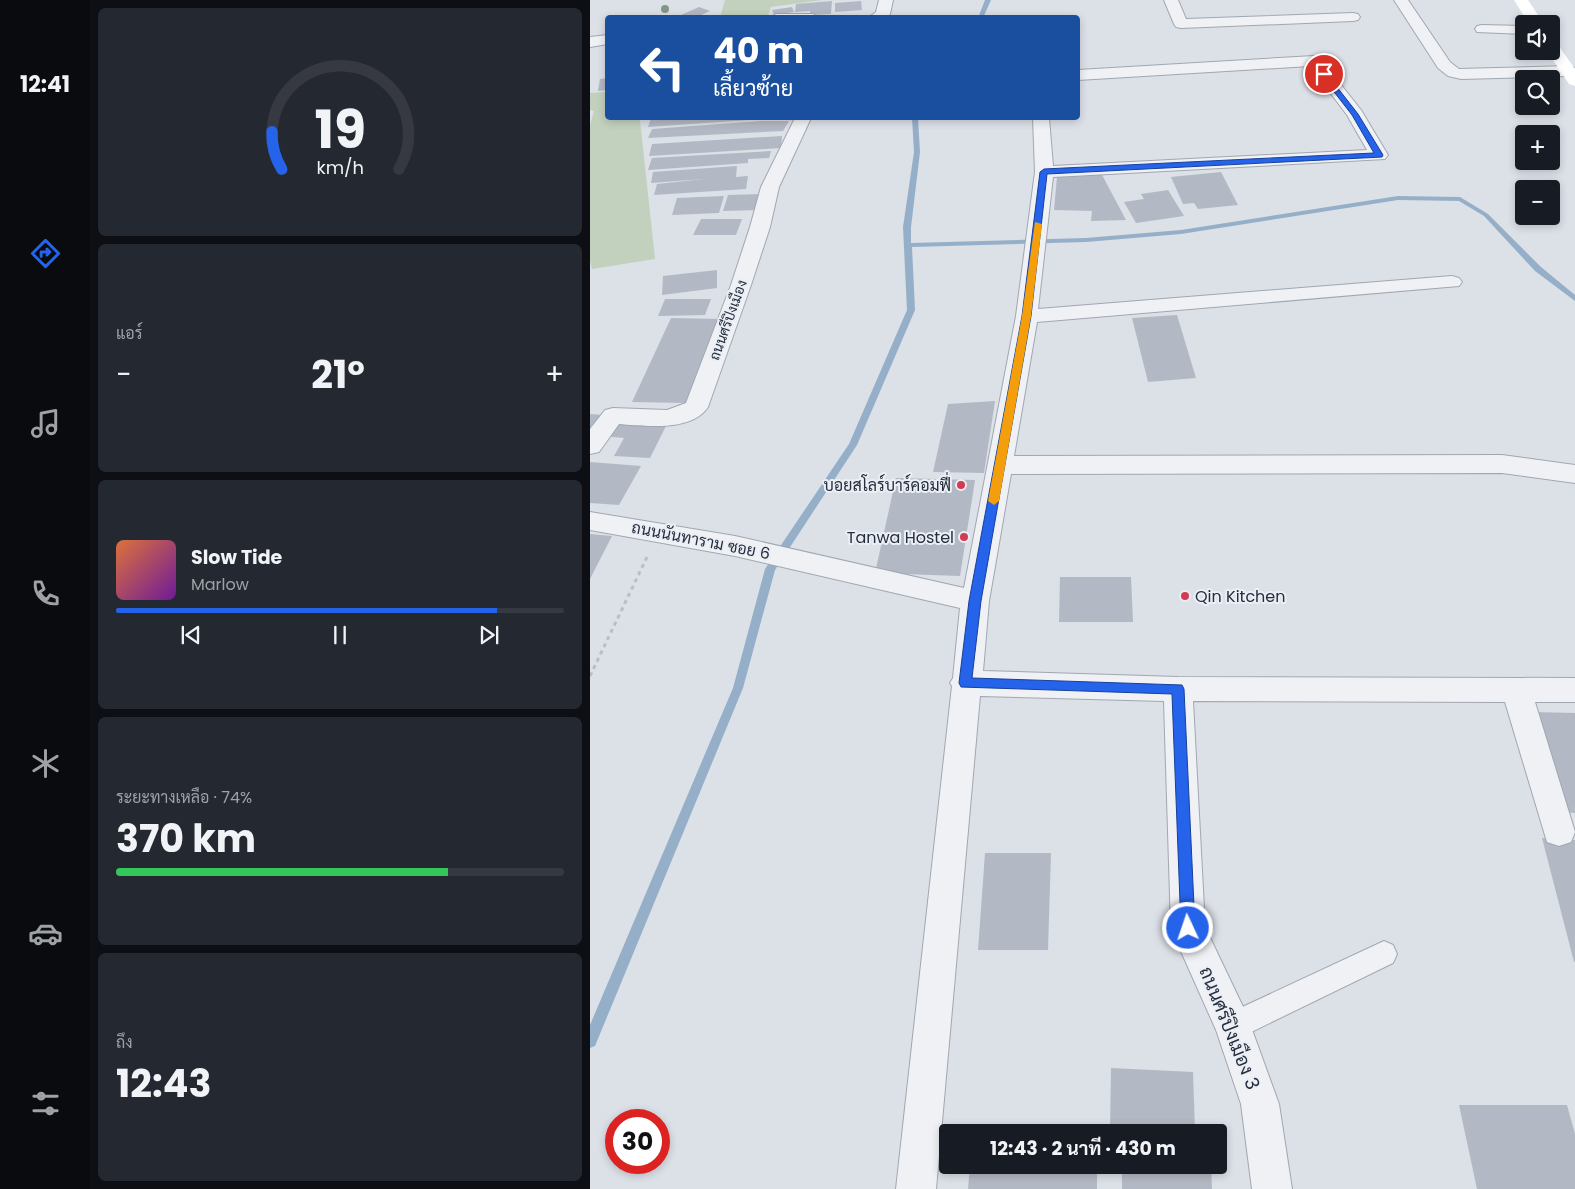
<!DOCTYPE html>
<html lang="th">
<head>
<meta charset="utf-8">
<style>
	body { margin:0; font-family:Poppins,Sarabun,sans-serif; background:#242831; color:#f1f3f6; height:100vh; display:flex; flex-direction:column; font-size:19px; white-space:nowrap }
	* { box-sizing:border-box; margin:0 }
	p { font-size:16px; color:#9ea1a6 }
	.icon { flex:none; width:28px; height:28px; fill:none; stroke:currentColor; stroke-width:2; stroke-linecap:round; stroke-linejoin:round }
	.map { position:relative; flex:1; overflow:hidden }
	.panel { display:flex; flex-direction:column; gap:8px; padding:8px; background:#0d0f14; width:500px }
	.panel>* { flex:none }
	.guide { position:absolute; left:15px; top:15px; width:475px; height:105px; border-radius:5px; box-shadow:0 2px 8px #0003; background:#1a4fa0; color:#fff; overflow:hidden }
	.controls { position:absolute; left:925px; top:15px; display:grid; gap:10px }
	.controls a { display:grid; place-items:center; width:45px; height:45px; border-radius:5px; background:#171b24; box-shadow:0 2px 8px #0003; font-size:25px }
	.speed { position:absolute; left:15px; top:1109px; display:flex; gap:10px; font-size:25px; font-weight:700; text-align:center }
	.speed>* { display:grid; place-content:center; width:65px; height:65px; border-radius:50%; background:#171b24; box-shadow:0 2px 8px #0003; line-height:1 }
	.speed .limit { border:8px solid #d22; background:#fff; color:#111 }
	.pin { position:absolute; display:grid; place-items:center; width:42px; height:42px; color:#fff; margin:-21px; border:2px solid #fff; border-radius:50%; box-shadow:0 1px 5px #0007 }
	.me { position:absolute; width:55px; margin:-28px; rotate:357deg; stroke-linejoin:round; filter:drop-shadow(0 0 4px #0008) }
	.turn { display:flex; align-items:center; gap:18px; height:105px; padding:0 25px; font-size:22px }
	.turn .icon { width:65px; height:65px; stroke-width:2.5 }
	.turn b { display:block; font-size:35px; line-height:42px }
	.big { font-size:38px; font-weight:700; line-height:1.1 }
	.panel .widget { flex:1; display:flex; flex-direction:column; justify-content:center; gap:8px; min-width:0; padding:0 18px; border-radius:8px; background:#242831 }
	.panel .dial { align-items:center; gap:0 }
	.dial svg { height:130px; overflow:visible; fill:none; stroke:#363941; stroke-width:7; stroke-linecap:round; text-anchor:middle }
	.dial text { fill:#f1f3f6; stroke:none }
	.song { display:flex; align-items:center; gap:15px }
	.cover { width:60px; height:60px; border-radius:8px; background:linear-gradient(135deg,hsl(20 70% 55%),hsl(280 70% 35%)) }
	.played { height:5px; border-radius:2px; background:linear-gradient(90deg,#2563eb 85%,#363941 85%) }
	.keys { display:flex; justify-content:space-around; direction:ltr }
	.heat { display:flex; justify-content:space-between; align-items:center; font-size:28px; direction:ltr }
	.charge { height:8px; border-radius:4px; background:linear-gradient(90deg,#34c759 74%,#363941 0) }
	.trip { position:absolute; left:349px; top:1124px; width:288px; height:50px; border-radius:5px; background:#171b24; box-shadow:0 2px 8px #0003; font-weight:700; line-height:50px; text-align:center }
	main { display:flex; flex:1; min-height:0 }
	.menu { display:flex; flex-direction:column; width:90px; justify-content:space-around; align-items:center; background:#090b0e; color:#9ea1a6 }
	.menu .icon { width:35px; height:35px }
	.menu .selected { color:#2563eb }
	.menu b { font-size:22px; color:#f1f3f6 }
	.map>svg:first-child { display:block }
</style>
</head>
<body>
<main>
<nav class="menu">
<b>12:41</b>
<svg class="icon selected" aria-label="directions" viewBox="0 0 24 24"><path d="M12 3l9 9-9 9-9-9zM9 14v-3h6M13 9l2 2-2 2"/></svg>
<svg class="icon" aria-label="music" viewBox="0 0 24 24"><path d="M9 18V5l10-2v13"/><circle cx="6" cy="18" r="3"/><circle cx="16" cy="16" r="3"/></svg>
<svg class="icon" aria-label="phone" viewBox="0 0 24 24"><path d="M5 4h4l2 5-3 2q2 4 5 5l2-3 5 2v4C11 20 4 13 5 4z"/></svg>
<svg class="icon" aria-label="climate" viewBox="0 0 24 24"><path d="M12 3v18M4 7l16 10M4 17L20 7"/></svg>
<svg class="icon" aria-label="car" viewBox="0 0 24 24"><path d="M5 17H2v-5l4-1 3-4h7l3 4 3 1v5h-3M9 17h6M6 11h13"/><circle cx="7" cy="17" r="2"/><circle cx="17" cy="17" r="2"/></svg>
<svg class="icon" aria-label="filters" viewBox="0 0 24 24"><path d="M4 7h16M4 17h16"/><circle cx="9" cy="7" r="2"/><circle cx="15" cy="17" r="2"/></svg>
</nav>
<section class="panel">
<div class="widget dial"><svg viewBox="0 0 100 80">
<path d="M14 69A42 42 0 1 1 86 69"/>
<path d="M14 69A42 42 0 0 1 8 46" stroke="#2563eb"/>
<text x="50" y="56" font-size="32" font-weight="700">19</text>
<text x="50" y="72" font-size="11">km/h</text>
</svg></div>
<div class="widget"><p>แอร์</p>
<div class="heat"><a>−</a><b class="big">21°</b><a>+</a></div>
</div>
<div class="widget">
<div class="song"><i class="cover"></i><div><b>Slow Tide</b><p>Marlow</p></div></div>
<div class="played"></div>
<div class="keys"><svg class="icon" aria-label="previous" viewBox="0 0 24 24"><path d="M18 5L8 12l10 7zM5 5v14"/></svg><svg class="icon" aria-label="pause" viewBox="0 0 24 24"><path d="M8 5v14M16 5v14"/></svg><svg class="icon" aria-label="next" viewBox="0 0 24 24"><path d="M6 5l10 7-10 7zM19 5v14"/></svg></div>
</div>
<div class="widget"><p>ระยะทางเหลือ · 74%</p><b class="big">370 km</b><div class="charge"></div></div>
<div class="widget"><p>ถึง</p><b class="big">12:43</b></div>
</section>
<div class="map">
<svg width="985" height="1189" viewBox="0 0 985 1189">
	<rect width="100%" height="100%" fill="#dce0e7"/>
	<g fill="#c2d1bd">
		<path d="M135 0H232L181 7 178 16 130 17Z"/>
		<path d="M17 92 18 118H56L50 120 65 259 2 269 0 261V125L4 111 0 110V93Z"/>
	</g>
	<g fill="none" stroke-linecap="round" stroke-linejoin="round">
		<g fill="#95afc9" fill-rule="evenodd">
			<path d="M395 0H401L393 18H388Z"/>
			<path d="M322 118H328L330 152 321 227V243L496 238 591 230 808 196 870 197 898 214 951 267 985 295V301L945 271 894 216 869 201 808 200 591 234 496 242 322 247 325 310 267 445 185 570 153 688 5 1046 0 1048V1025L143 688 175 569 259 444 317 310 313 227 324 152Z"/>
		</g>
	</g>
	<g fill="#b3b9c4">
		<path d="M242 1 241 14 220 15V11L205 12 206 4Z"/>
		<path d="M271 1 272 10 245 12V3Z"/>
		<path d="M109 7 120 11 105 18 91 15Z"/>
		<path d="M202 7 204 12 184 15 182 10Z"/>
		<path d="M18 78V90L8 91 10 79Z"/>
		<path d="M61 118H174V119L58 127Z"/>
		<path d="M171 121H199L193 131 58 138 62 129Z"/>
		<path d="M192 136 191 148 59 156 62 144Z"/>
		<path d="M181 151 179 158 158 159V163L58 170 62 158Z"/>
		<path d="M147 166 146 177 158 176 156 189 64 195 67 184 114 179 61 183 63 172Z"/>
		<path d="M631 172 648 205 608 209 604 203 593 204 581 177Z"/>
		<path d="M511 173 536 220 501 221 502 211 464 210 467 177Z"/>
		<path d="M578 190 594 216 546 223 534 202 554 199 551 194Z"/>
		<path d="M171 194 168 210 133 211 138 195Z"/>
		<path d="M134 196 129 213 82 215 87 198Z"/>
		<path d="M111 219H152L146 235H103Z"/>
		<path d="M127 270V288L72 295 73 276Z"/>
		<path d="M75 299H121L115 315 68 316Z"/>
		<path d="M587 315 606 378 558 382 542 318Z"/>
		<path d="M81 318 130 319 96 403 42 402Z"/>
		<path d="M405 401 394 473 343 472 358 404Z"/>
		<path d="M0 414 13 415 0 431Z"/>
		<path d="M22 420 77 424 60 458 24 456 34 438 12 436Z"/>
		<path d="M0 462 51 466 29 505 0 503Z"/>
		<path d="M306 478 385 480 370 576 285 573Z"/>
		<path d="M0 534 22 536 0 579Z"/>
		<path d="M470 577H541L543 622H469Z"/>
		<path d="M943 712 985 713V813L973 812Z"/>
		<path d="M952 838 985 840V962H984Z"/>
		<path d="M395 853H461L458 950H388Z"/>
		<path d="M521 1068 603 1072 605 1132H520Z"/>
		<path d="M869 1105H977L985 1134V1189H887Z"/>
		<path d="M380 1165H507V1189H378Z"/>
		<path d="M532 1165H621L622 1189H532Z"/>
	</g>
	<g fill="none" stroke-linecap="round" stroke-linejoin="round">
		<defs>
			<path id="lane" d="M794 941 803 945 807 954 803 963 653 1036 643 1039 633 1036 630 1026 633 1016Z"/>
			<g id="street">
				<path d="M289 0H303L300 14 297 18H278L286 12Z"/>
				<path d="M574 0H588L596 19 763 13 768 14 770 17 768 20 763 21 591 28 586 27 584 24Z"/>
				<path d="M804 0H818L860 62 869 69 979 66 985 68V74L979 76 871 79 858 76 848 68Z"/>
				<path d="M186 14H223L230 18H179Z"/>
				<path d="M892 25 934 26V34L887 32 885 29 887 26Z"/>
				<path d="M18 35V44L0 47V37Z"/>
				<path d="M724 56 730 58 771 110 798 155 795 159 463 177 448 309 862 276 869 278 872 282 869 286 447 322 424 456 912 455 985 465V483L912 473 421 474 399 601 393 671 588 677 985 678V702H945L985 832 981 842 969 846 957 842 915 702 603 701 615 927 656 1013 689 1104 702 1189H662L651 1104 626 1030 581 929 574 701 390 696 346 1189H306L362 686 360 683 363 678 370 608 145 556 0 530V512L145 536 374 588 426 316 445 172 443 118H459L463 166 777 150 757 115 720 66 488 80V70Z"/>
				<path d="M205 118H221L189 187 180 227 161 285 118 407C102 432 55 426 29 424L9 452 0 454V429L15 410 23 408 77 410 96 403 141 285 160 227 171 187Z"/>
			</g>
		</defs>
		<use href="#lane" stroke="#a1a7b1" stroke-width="2"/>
		<use href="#street" stroke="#a1a7b1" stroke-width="2"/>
		<path stroke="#babec5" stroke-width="3" stroke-dasharray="4 4" stroke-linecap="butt" d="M0 676 57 557"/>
		<use href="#lane" fill="#eff1f5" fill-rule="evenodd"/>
		<use href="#street" fill="#eff1f5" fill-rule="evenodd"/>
		<g fill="#fff" fill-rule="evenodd">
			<path d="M924 0H938L954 24H939Z"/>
			<path d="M961 40 966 42 985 69V86L979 84 957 51H961Z"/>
		</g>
	</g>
	<circle fill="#839683" cx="75" cy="9" r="4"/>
	<path fill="#2563eb" stroke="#184099" d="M731 73H736L768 114 793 155 792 157 457 174 441 316 391 601 382 678 592 685 594 689 605 928 603 934 598 936 593 934 591 928 582 694 371 687 369 683 379 601 432 316 450 172 454 169 784 153 762 115 731 75Z"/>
	<path fill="#f59e0b" d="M445 222 452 224 441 316 409 501 404 505 398 501 432 316Z"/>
	<g fill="#d33a53" stroke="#ebeff5" stroke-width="2">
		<circle cx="371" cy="485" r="5"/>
		<circle cx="374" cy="537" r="5"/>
		<circle cx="595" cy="596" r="5"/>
	</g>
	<g text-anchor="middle" stroke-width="4" stroke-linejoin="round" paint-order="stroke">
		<g font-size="14" fill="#252e3e" stroke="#ebeff5">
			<text transform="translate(138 320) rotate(-70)" y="5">ถนนศรีปิงเมือง</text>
		</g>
		<g font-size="16" fill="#252e3e" stroke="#ebeff5" text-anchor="end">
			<text x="361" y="491">บอยสโลร์บาร์คอมฟี่</text>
			<text x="364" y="543">Tanwa Hostel</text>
			<text x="605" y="602" text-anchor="start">Qin Kitchen</text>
		</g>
		<g font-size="16" fill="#252e3e" stroke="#ebeff5">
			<text transform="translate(111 540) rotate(11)" y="6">ถนนนันทาราม ซอย 6</text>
		</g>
		<g font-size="19" fill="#252e3e" stroke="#ebeff5">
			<text transform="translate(640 1028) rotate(68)" y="7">ถนนศรีปิงเมือง 3</text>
		</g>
	</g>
</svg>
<div class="controls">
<a><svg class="icon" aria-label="sound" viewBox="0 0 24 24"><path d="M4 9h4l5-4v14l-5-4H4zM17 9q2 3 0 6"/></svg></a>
<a><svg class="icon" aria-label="search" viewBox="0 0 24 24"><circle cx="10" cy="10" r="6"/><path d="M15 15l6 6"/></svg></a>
<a>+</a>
<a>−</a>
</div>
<div class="speed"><div class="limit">30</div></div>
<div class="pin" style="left:734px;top:74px;background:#d93025"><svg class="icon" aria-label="arrive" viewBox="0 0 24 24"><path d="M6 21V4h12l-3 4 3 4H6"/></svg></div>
<svg class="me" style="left:598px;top:928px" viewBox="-20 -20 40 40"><circle r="17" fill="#2563eb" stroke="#fff" stroke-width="3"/><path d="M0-11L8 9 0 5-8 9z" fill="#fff"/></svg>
<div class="trip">12:43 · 2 นาที · 430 m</div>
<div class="guide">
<div class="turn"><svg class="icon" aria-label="left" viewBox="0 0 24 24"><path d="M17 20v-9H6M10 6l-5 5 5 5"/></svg><div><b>40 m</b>เลี้ยวซ้าย</div></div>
</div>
</div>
</main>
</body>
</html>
